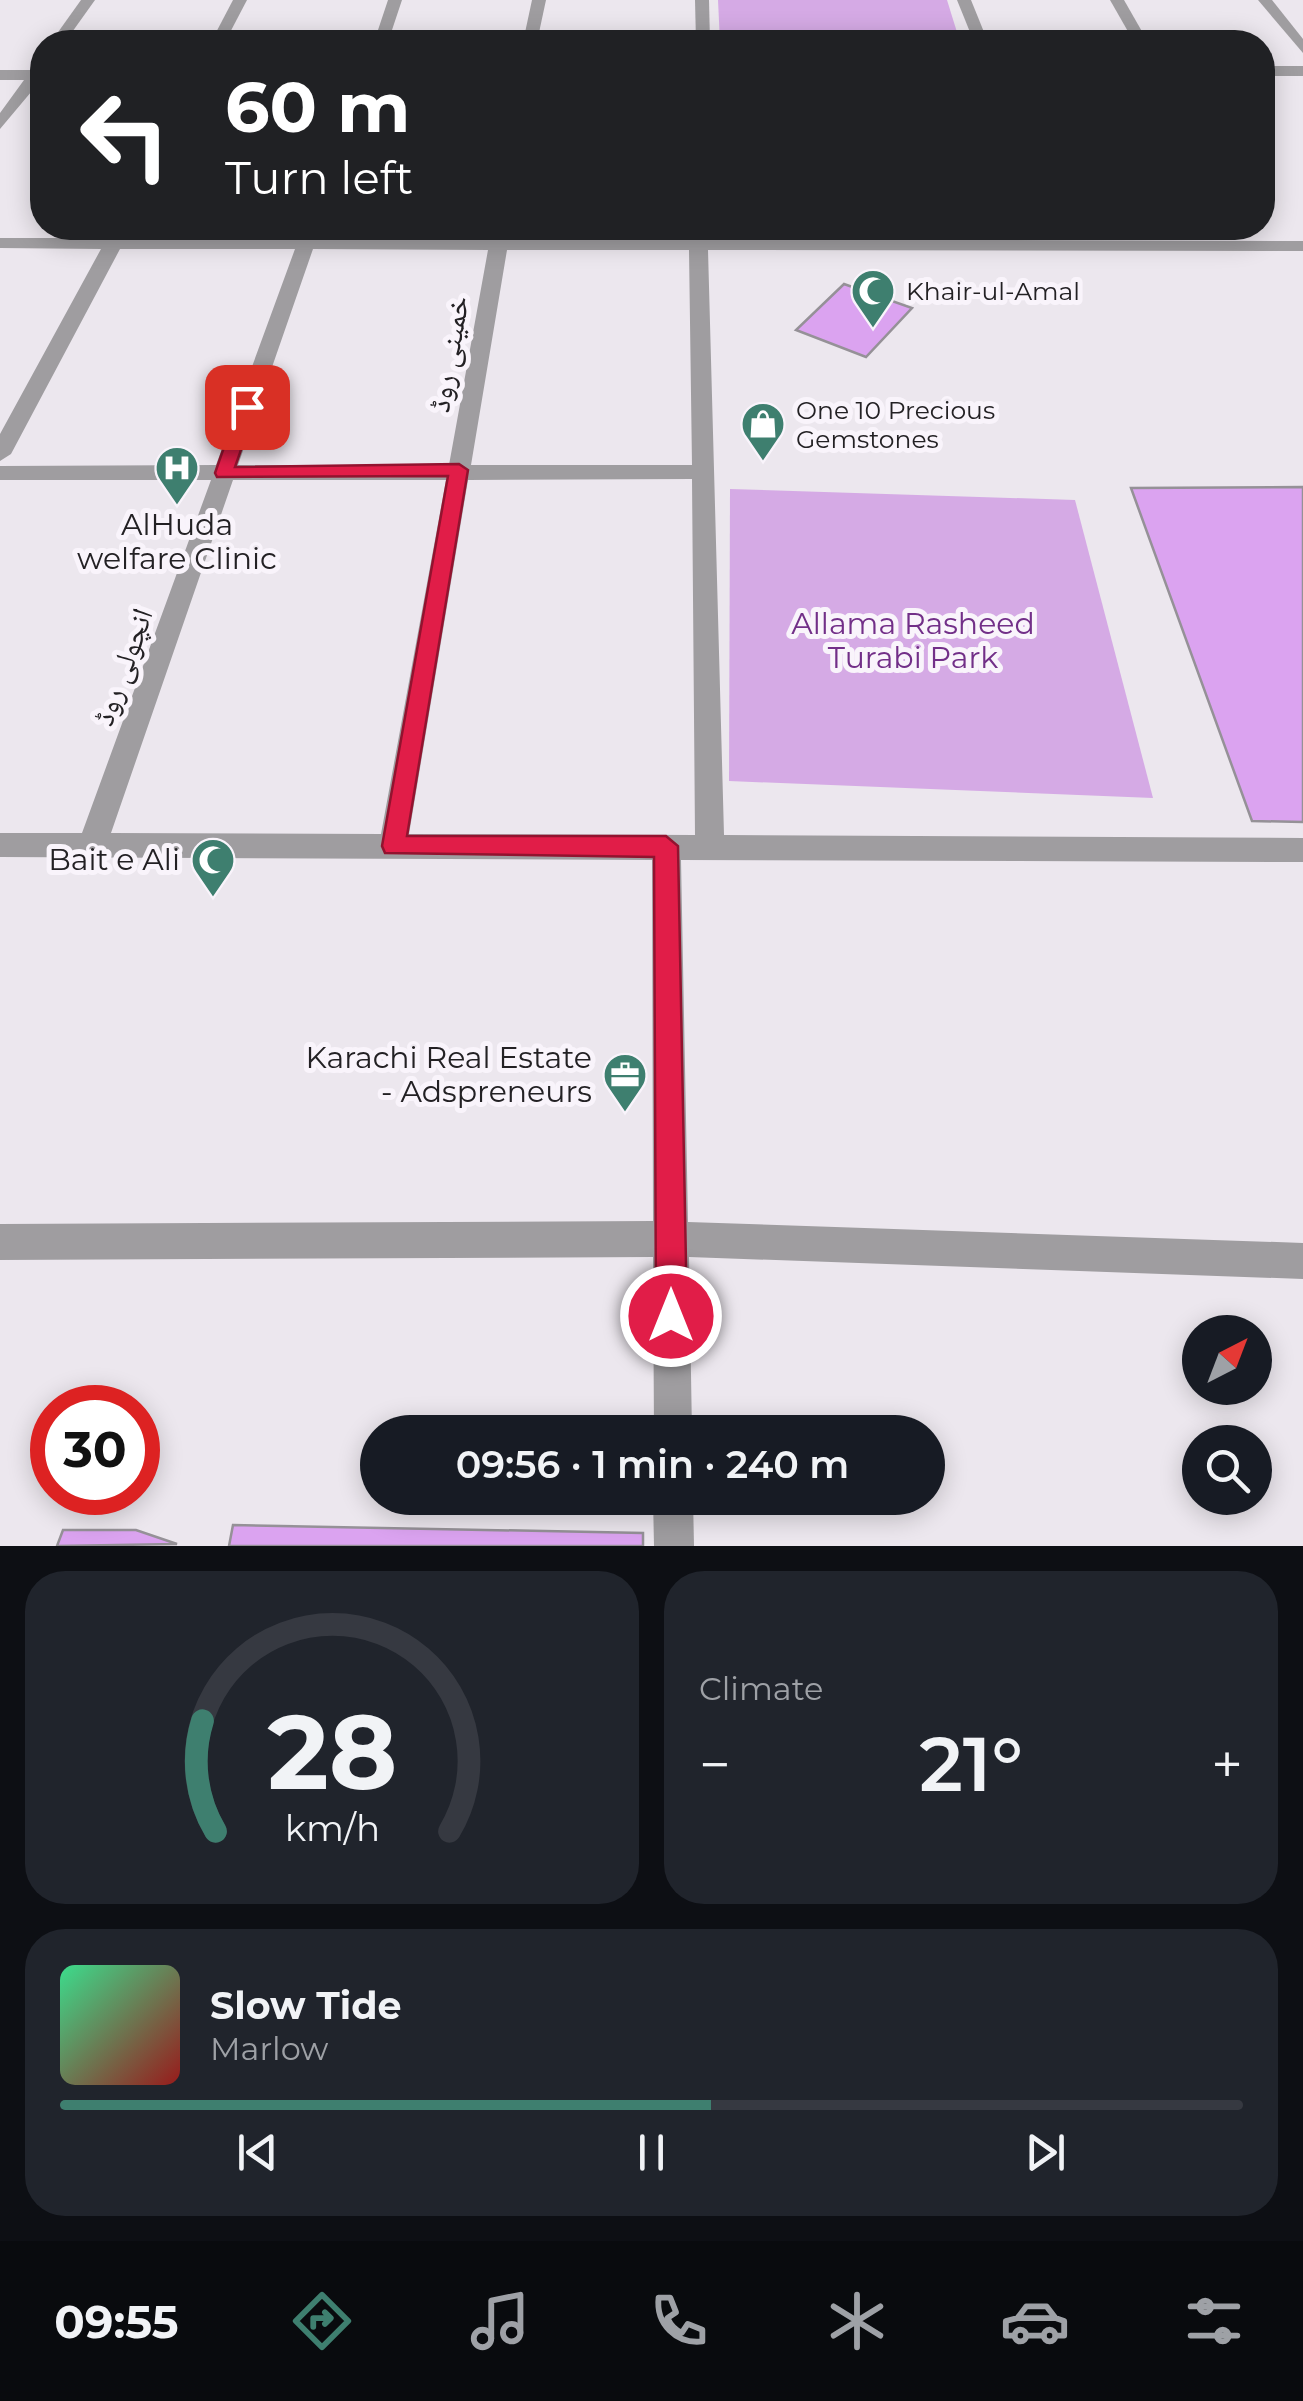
<!DOCTYPE html>
<html lang="en">
<head>
<meta charset="utf-8">
<style>
	body { margin:0; font-family:Montserrat,"Noto Naskh Arabic",sans-serif; background:#20242c; color:#f1f3f6; height:100vh; display:flex; flex-direction:column; font-size:38px; white-space:nowrap }
	* { box-sizing:border-box; margin:0 }
	p { font-size:32px; color:#9ea1a6 }
	.icon { flex:none; width:55px; height:55px; fill:none; stroke:currentColor; stroke-width:2; stroke-linecap:round; stroke-linejoin:round }
	.map { position:relative; height:1546px; overflow:hidden }
	.sheet { display:flex; flex-direction:column; gap:25px; padding:25px; background:#0d0f14; flex:1 }
	.sheet>* { flex:none }
	.hud { position:absolute; left:30px; top:30px; width:1245px; height:210px; border-radius:40px; box-shadow:0 5px 25px #0003; background:#202124; color:#fff; overflow:hidden }
	.needle { width:65px; rotate:42deg }
	.tools { position:absolute; left:1182px; top:1315px; display:grid; gap:20px }
	.tools a { display:grid; place-items:center; width:90px; height:90px; border-radius:50%; background:#171b24; box-shadow:0 5px 25px #0003; font-size:50px }
	.speed { position:absolute; left:30px; top:1385px; display:flex; gap:20px; font-size:50px; font-weight:700; text-align:center }
	.speed>* { display:grid; place-content:center; width:130px; height:130px; border-radius:50%; background:#171b24; box-shadow:0 5px 25px #0003; line-height:1 }
	.speed .limit { border:15px solid #d22; background:#fff; color:#111 }
	.pin { position:absolute; display:grid; place-items:center; width:85px; height:85px; color:#fff; margin:-42px; border-radius:20px; box-shadow:0 5px 15px #0006 }
	.me { position:absolute; width:110px; margin:-55px; rotate:0deg; stroke-linejoin:round; filter:drop-shadow(0 0 8px #0008) }
	.turn { display:flex; align-items:center; gap:35px; height:210px; padding:0 30px; font-size:45px }
	.turn .icon { width:130px; height:130px; stroke-width:2.5 }
	.turn b { display:block; font-size:70px; line-height:85px }
	.big { font-size:75px; font-weight:600; line-height:1.1 }
	.sheet .tile { flex:1; display:flex; flex-direction:column; justify-content:center; gap:15px; min-width:0; padding:0 35px; border-radius:40px; background:#20242c }
	.sheet .dial { align-items:center; gap:0 }
	.dial svg { height:260px; overflow:visible; fill:none; stroke:#363941; stroke-width:7; stroke-linecap:round; text-anchor:middle }
	.dial text { fill:#f1f3f6; stroke:none }
	.song { display:flex; align-items:center; gap:30px }
	.cover { width:120px; height:120px; border-radius:15px; background:linear-gradient(135deg,hsl(150 70% 55%),hsl(0 70% 35%)) }
	.played { height:10px; border-radius:5px; background:linear-gradient(90deg,#3e7f6f 55%,#363941 55%) }
	.keys { display:flex; justify-content:space-around; direction:ltr }
	.heat { display:flex; justify-content:space-between; align-items:center; font-size:55px; direction:ltr }
	.sheet .tiles { flex:1; display:grid; gap:25px; grid-template-columns:1fr 1fr }
	.tile:last-child { grid-column:span 2 }
	.trip { position:absolute; left:360px; top:1415px; width:585px; height:100px; border-radius:50px; background:#171b24; box-shadow:0 5px 25px #0003; font-weight:600; line-height:100px; text-align:center }
	.tab-bar { display:flex; height:160px; justify-content:space-around; align-items:center; background:#090b0e; color:#9ea1a6 }
	.tab-bar .icon { width:70px; height:70px }
	.tab-bar .active { color:#3e7f6f }
	.tab-bar b { font-size:45px; color:#f1f3f6 }
	.map>svg:first-child { display:block }
</style>
</head>
<body>
<div class="map">
<svg width="1303" height="1546" viewBox="0 0 1303 1546">
	<rect width="100%" height="100%" fill="#ece7ee"/>
	<g fill="#d5aae5">
		<path d="M718 0H947L960 42H720Z"/>
		<path d="M730 489 1075 500 1153 798 729 781Z"/>
	</g>
	<g fill="#dba3f0" stroke="#959197" stroke-width="2.5">
		<path d="M225 228H291L289 232 223 231Z"/>
		<path d="M326 228H392L390 233 325 232Z"/>
		<path d="M411 228H482L481 233 411 234Z"/>
		<path d="M520 228H585V236L518 235Z"/>
		<path d="M606 228H671V237L605 236Z"/>
		<path d="M844 284 912 308 866 357 796 330Z"/>
		<path d="M1303 487V822L1252 821 1131 488Z"/>
		<path d="M233 1525 643 1533V1546H229Z"/>
		<path d="M63 1530H136L177 1544 57 1546Z"/>
	</g>
	<g fill="none" stroke-linecap="round" stroke-linejoin="round">
		<g fill="#9f9da0" fill-rule="evenodd">
			<path d="M81 0H95L65 42H51Z"/>
			<path d="M233 0H247L225 42H211Z"/>
			<path d="M388 0H402L388 42H374Z"/>
			<path d="M532 0H546L537 42H523Z"/>
			<path d="M695 0H709L710 42H696Z"/>
			<path d="M957 0H971L988 42H974Z"/>
			<path d="M1110 0H1124L1148 42H1134Z"/>
			<path d="M1258 0H1272L1303 39V53Z"/>
			<path d="M42 60V79L0 129V113L24 80H0V70H30Z"/>
			<rect x="1262" y="66" width="41" height="10"/>
			<path d="M113 228H129L125 238H299L303 228H319L317 238 490 239 493 228H509L508 239H689L690 228H706L707 239 1303 241V251L708 250 724 835 1303 838V862L681 860 688 1222 1303 1243V1279L689 1257 692 1432H654L653 1257 0 1260V1224L653 1221 652 860 0 857V833H82L211 480H0V466L216 465 295 249H120L11 454 0 461V434L101 249 0 248V238H107ZM313 249 488 250 449 465H238ZM507 250H689L692 465H471ZM692 479 695 835 409 834 468 480ZM233 480H446L381 834 111 833Z"/>
			<path d="M653 1498H693L694 1546H654Z"/>
		</g>
	</g>
	<path fill="#e11d48" stroke="#92132f" stroke-width="2.5" d="M247 402 256 407 235 467 459 464 468 470 407 836H666L678 846 687 1316 682 1327 671 1332 660 1327 656 1316 654 857 385 853 382 846 448 476 217 477 215 473 238 407Z"/>
	<defs>
		<symbol id="mosque-pin" viewBox="-11 -11 22 30"><path d="M0 17L-7.5 6A9.5 9.5 0 1 1 7.5 6Z" fill="#3e7f6f" stroke="#f9f4fb"/><path d="M3.5-4.9A6 6 0 1 0 3.5 4.9A5 5 0 1 1 3.5-4.9Z" fill="#fff"/></symbol>
		<symbol id="shop-pin" viewBox="-11 -11 22 30"><path d="M0 17L-7.5 6A9.5 9.5 0 1 1 7.5 6Z" fill="#3e7f6f" stroke="#f9f4fb"/><path d="M-5-2.5h2.3a2.7 3.5 0 0 1 5.4 0H5L5.5 6h-11ZM-1.5-2.5h3a1.5 2.3 0 0 0-3 0Z" fill="#fff"/></symbol>
		<symbol id="hospital-pin" viewBox="-11 -11 22 30"><path d="M0 17L-7.5 6A9.5 9.5 0 1 1 7.5 6Z" fill="#3e7f6f" stroke="#f9f4fb"/><path d="M-5-5h3v3.5h4V-5h3V5h-3V1.5h-4V5h-3Z" fill="#fff"/></symbol>
		<symbol id="office-pin" viewBox="-11 -11 22 30"><path d="M0 17L-7.5 6A9.5 9.5 0 1 1 7.5 6Z" fill="#3e7f6f" stroke="#f9f4fb"/><path d="M-6-3h4V-5.5h4V-3h4V5H-6ZM-1-4.5V-3h2v-1.5ZM-6 0V1H6V0Z" fill="#fff"/></symbol>
	</defs>
	<g fill-rule="evenodd">
		<use href="#mosque-pin" x="848" y="266" width="50" height="68"/>
		<use href="#shop-pin" x="738" y="399" width="50" height="68"/>
		<use href="#hospital-pin" x="152" y="443" width="50" height="68"/>
		<use href="#mosque-pin" x="188" y="835" width="50" height="68"/>
		<use href="#office-pin" x="600" y="1050" width="50" height="68"/>
	</g>
	<g text-anchor="middle" stroke-width="10" stroke-linejoin="round" paint-order="stroke">
		<g font-size="25" fill="#232124" stroke="#f9f4fb" text-anchor="start">
			<text x="906" y="300">Khair-ul-Amal</text>
			<text x="796" y="419">One 10 Precious<tspan x="796" dy="29">Gemstones</tspan></text>
		</g>
		<g font-size="30" fill="#232124" stroke="#f9f4fb">
			<text transform="translate(449 354) rotate(-80)" y="10">خمینی روڈ</text>
			<text transform="translate(123 667) rotate(-70)" y="10">انچولی روڈ</text>
		</g>
		<g font-size="30" fill="#232124" stroke="#f9f4fb" text-anchor="end">
			<text x="177" y="535" text-anchor="middle">AlHuda<tspan x="177" dy="34">welfare Clinic</tspan></text>
			<text x="180" y="870">Bait e Ali</text>
			<text x="592" y="1068">Karachi Real Estate<tspan x="592" dy="34">- Adspreneurs</tspan></text>
		</g>
		<g font-size="30" fill="#722f88" stroke="#f9f4fb">
			<text x="913" y="634">Allama Rasheed<tspan x="913" dy="34">Turabi Park</tspan></text>
		</g>
	</g>
</svg>
<div class="tools">
<a><svg class="needle" viewBox="-14 -14 28 28"><path d="M0-13l5 13h-10z" fill="#e53935"/><path d="M0 13l5-13h-10z" fill="#9ea1a6"/></svg></a>
<a><svg class="icon" aria-label="search" viewBox="0 0 24 24"><circle cx="10" cy="10" r="6"/><path d="M15 15l6 6"/></svg></a>
</div>
<div class="speed"><div class="limit">30</div></div>
<div class="pin" style="left:247px;top:407px;background:#d93025"><svg class="icon" aria-label="arrive" viewBox="0 0 24 24"><path d="M6 21V4h12l-3 4 3 4H6"/></svg></div>
<svg class="me" style="left:671px;top:1316px" viewBox="-20 -20 40 40"><circle r="17" fill="#e11d48" stroke="#fff" stroke-width="3"/><path d="M0-11L8 9 0 5-8 9z" fill="#fff"/></svg>
<div class="trip">09:56 · 1 min · 240 m</div>
<div class="hud">
<div class="turn"><svg class="icon" aria-label="left" viewBox="0 0 24 24"><path d="M17 20v-9H6M10 6l-5 5 5 5"/></svg><div><b>60 m</b>Turn left</div></div>
</div>
</div>
<section class="sheet">
<div class="tiles">
<div class="tile dial"><svg viewBox="0 0 100 80">
<path d="M14 69A42 42 0 1 1 86 69"/>
<path d="M14 69A42 42 0 0 1 10 35" stroke="#3e7f6f"/>
<text x="50" y="56" font-size="32" font-weight="700">28</text>
<text x="50" y="72" font-size="11">km/h</text>
</svg></div>
<div class="tile"><p>Climate</p>
<div class="heat"><a>−</a><b class="big">21°</b><a>+</a></div>
</div>
<div class="tile">
<div class="song"><i class="cover"></i><div><b>Slow Tide</b><p>Marlow</p></div></div>
<div class="played"></div>
<div class="keys"><svg class="icon" aria-label="previous" viewBox="0 0 24 24"><path d="M18 5L8 12l10 7zM5 5v14"/></svg><svg class="icon" aria-label="pause" viewBox="0 0 24 24"><path d="M8 5v14M16 5v14"/></svg><svg class="icon" aria-label="next" viewBox="0 0 24 24"><path d="M6 5l10 7-10 7zM19 5v14"/></svg></div>
</div>
</div>
</section>
<nav class="tab-bar">
<b>09:55</b>
<svg class="icon active" aria-label="directions" viewBox="0 0 24 24"><path d="M12 3l9 9-9 9-9-9zM9 14v-3h6M13 9l2 2-2 2"/></svg>
<svg class="icon" aria-label="music" viewBox="0 0 24 24"><path d="M9 18V5l10-2v13"/><circle cx="6" cy="18" r="3"/><circle cx="16" cy="16" r="3"/></svg>
<svg class="icon" aria-label="phone" viewBox="0 0 24 24"><path d="M5 4h4l2 5-3 2q2 4 5 5l2-3 5 2v4C11 20 4 13 5 4z"/></svg>
<svg class="icon" aria-label="climate" viewBox="0 0 24 24"><path d="M12 3v18M4 7l16 10M4 17L20 7"/></svg>
<svg class="icon" aria-label="car" viewBox="0 0 24 24"><path d="M5 17H2v-5l4-1 3-4h7l3 4 3 1v5h-3M9 17h6M6 11h13"/><circle cx="7" cy="17" r="2"/><circle cx="17" cy="17" r="2"/></svg>
<svg class="icon" aria-label="filters" viewBox="0 0 24 24"><path d="M4 7h16M4 17h16"/><circle cx="9" cy="7" r="2"/><circle cx="15" cy="17" r="2"/></svg>
</nav>
</body>
</html>
